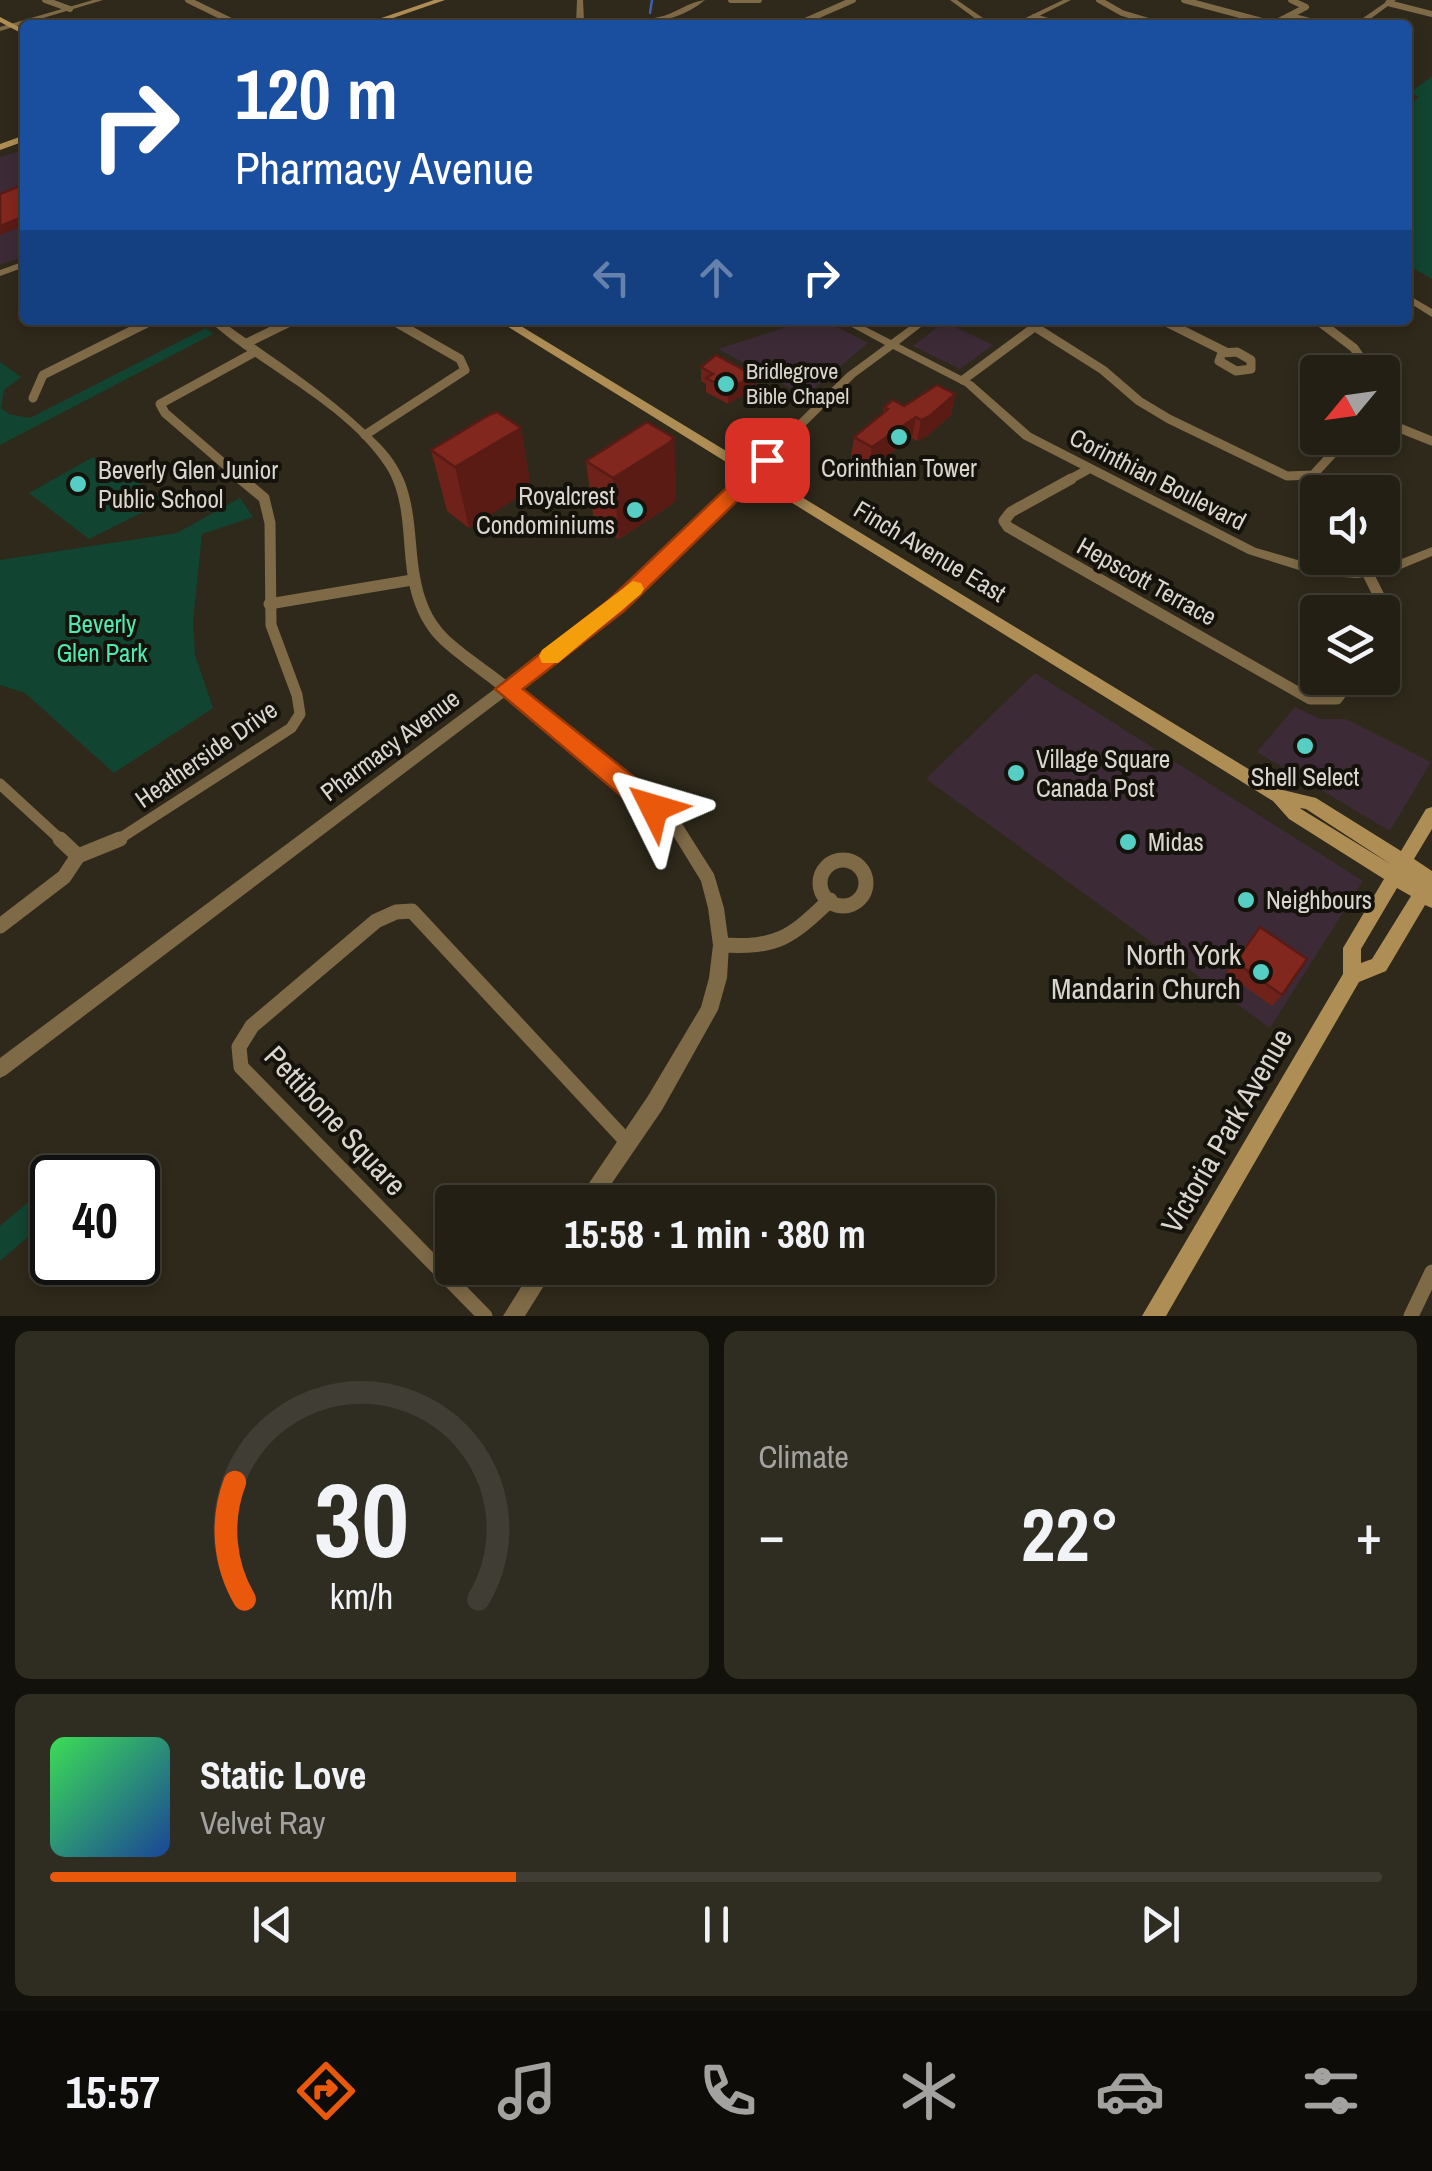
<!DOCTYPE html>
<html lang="en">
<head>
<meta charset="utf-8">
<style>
	body { margin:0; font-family:"Archivo Narrow",sans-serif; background:#2f2c22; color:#f1f3f6; height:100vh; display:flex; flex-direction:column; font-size:38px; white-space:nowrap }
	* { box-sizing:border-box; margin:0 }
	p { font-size:32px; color:#a3a2a0 }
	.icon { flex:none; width:55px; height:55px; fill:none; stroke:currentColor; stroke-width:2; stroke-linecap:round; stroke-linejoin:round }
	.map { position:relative; height:1316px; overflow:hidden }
	.sheet { display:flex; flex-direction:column; gap:15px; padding:15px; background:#13110b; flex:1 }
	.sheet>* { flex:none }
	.guide { position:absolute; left:20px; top:20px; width:1392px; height:305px; border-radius:10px; box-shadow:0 5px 15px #0003,0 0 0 2px #403d34; background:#1a4fa0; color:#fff; overflow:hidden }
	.needle { width:65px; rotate:241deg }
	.tools { position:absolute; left:1300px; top:355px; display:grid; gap:20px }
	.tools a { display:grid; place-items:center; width:100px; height:100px; border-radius:10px; background:#231f14; box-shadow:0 5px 15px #0003,0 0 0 2px #403d34; font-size:50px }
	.speed { position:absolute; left:30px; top:1155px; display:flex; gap:20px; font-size:50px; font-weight:700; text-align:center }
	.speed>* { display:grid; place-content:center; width:130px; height:130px; border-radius:50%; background:#231f14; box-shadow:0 5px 15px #0003,0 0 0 2px #403d34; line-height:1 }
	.speed .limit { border:5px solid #111; border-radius:15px; background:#fff; color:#111 }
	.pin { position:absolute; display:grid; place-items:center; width:85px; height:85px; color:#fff; margin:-42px; border-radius:20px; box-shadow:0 5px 15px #0006 }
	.me { position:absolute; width:110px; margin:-55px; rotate:310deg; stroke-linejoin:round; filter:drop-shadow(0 0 8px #0008) }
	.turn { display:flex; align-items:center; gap:35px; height:210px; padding:0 50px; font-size:45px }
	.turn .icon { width:130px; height:130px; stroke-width:2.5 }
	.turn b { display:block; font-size:70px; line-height:85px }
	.lanes { display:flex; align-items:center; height:95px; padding:0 50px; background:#0003; justify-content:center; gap:50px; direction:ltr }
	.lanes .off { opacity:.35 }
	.big { font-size:75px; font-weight:800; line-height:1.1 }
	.sheet .tile { flex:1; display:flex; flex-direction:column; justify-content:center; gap:15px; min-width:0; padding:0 35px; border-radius:15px; background:#2f2c22 }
	.sheet .dial { align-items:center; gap:0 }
	.dial svg { height:260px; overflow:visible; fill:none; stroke:#403d34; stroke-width:7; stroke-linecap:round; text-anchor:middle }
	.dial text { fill:#f1f3f6; stroke:none }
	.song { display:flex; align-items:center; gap:30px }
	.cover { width:120px; height:120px; border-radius:15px; background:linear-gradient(135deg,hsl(130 70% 55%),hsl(220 70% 35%)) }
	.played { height:10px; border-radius:5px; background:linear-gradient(90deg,#ea580c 35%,#403d34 35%) }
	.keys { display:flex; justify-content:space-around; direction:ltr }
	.heat { display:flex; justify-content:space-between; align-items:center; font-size:55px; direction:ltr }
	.sheet .tiles { flex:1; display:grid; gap:15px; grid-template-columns:1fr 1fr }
	.tile:last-child { grid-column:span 2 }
	.trip { position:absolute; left:435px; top:1185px; width:560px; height:100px; border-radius:10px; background:#231f14; box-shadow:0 5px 15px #0003,0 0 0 2px #403d34; font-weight:800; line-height:100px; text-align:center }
	.tabs { display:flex; height:160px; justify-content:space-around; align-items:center; background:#0e0c08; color:#a3a2a0 }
	.tabs .icon { width:70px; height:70px }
	.tabs .active { color:#ea580c }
	.tabs b { font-size:45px; color:#f1f3f6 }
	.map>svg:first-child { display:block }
</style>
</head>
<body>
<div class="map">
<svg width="1432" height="1316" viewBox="0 0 1432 1316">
	<rect width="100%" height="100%" fill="#2f291b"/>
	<g fill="#3c2b36">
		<path d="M25 149V256L0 265V157Z"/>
		<path d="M808 320H824L868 343 805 396 718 349Z"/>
		<path d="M944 322 993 345 960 369 913 346Z"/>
		<path d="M1035 673 1363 881 1270 1028 926 779Z"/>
		<path d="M1295 707 1320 719H1346L1431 762 1390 831 1257 752Z"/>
	</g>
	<g fill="#114431">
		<path d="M1432 76V279L1408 265V107L1419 97 1410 93Z"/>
		<path d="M206 328 213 334 0 445V362L21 377 4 390 1 408 9 414 30 418Z"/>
		<path d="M93 457 116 477 126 475 167 500 89 539 29 493Z"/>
		<path d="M240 498 253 517 202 534 193 622 195 655 213 708 114 773 25 693 0 685V560L177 533Z"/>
		<path d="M52 1182V1216L0 1261V1226Z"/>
	</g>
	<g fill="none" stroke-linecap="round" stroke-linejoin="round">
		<path stroke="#3a61aa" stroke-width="2.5" d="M650 13 652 0"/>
		<g stroke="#7f6a47" stroke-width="6">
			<path d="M45 0 70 9"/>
			<path d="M188 0 237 24"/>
			<path d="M731 0H759"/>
			<path d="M1099 0 1122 13 1162 25"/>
			<path d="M1184 0 1273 24 1306 7 1291 0"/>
			<path d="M1388 3 1432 14"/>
			<path d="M1290 16 1325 25"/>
			<path d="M1034 17 1061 25"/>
			<path d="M796 25 853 0"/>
		</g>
		<g stroke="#7f6a47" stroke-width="9">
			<path d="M1162 320 1226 352"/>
			<path d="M1317 320 1354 348 1370 372"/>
			<path d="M1035 327 1103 370 1139 401 1169 419 1287 476 1313 475 1347 438"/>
			<path d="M245 344 294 320"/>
			<path d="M1237 352 1251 360V369L1236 371 1219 361 1222 353Z"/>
			<path d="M963 380 1044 320"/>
			<path d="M33 398 43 375 153 320"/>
			<path d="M1382 421 1432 441"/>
			<path d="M365 435 465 370 460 359 392 320"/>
			<path d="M244 481 165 413 160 404 255 352"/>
			<path d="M1067 481 1087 470"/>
		</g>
		<g stroke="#7f6a47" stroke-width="11">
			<path d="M1071 479 1011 512 1004 521 1008 527 1310 699H1337L1352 678"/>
			<path d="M1367 572 1382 602V635"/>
			<path d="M269 604 412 580"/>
			<path d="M0 784 62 841"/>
			<path d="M116 841 291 728 300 714 297 695 271 625 270 523 264 498 241 479"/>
		</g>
		<g stroke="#7f6a47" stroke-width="15">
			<path d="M60 839 78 856 120 839"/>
			<circle cx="843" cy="883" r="23"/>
			<path d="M0 926 64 877 78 856"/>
			<path d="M721 945C778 948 790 938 830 900"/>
			<path d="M485 1316 241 1067 239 1047 252 1026 376 921 396 912 412 911 628 1143"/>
			<path d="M1411 1316 1432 1272"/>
		</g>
		<g fill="#7f6a47" fill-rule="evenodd">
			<path d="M93 0H103L0 31V27Z"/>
			<path d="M577 0H583L584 20C608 21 634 23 659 17 675 14 690 1 705 0 667 32 621 20 576 25Z"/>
			<path d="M950 0H957L993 25H984Z"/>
			<path d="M1063 0H1071L1021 25H1011Z"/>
			<path d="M1389 0H1396L1362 25H1353Z"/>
			<path d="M25 261V267L0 276V270Z"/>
			<path d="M1408 295 1432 309V317L1408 302Z"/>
			<path d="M208 320H220C267 354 318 386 361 426 374 438 388 450 397 466 427 515 404 580 441 627 453 643 489 666 506 680L611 602 847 373 885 345 839 320H852L891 340 918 320H930L899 344 973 382 1031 433 1256 548 1315 565 1357 568 1389 564 1432 547V556L1391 573 1357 578 1315 575 1248 554 1023 439 965 386 893 349 855 377 621 608 516 688 681 822 714 874 724 908 729 945 727 978 718 1010 662 1110 599 1202H578L581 1195 648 1096 701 1007 709 978 713 945 708 908 701 881 671 832 506 696 6 1075 0 1078V1058L496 688C479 674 443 650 431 634 390 580 417 514 385 466 344 404 261 369 208 320Z"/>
			<path d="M533 1268H555L525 1316H503Z"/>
		</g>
		<g fill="#af8e55" fill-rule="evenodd">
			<path d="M434 0H445L373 25H361Z"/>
			<path d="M0 17 25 30V35L0 22Z"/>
			<path d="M25 135V141L0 150V144Z"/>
			<path d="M497 320H511L1283 790 1316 798 1401 851 1426 809 1432 807V829L1414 859 1432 871V908L1425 905 1386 971 1359 982 1166 1316H1142L1343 974V948L1384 879 1289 819 1273 801ZM1300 808 1306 809 1392 865 1301 809ZM1397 888 1411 896 1372 959 1361 963V949Z"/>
		</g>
	</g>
	<g fill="#6f221a">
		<path d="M701 367 753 375V389L728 404 706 392V384L701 381Z"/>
		<path d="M955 394 951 415 927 436 917 441 912 438 869 468 851 458 854 437 883 413 884 407 904 406Z"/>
		<path d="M521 428 531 489 469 528 447 511 431 450Z"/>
		<path d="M674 438 676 499 672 504 619 539 594 522 586 461Z"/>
		<path d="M1260 927 1282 995 1272 1006 1226 973Z"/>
	</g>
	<g fill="#5a1b15">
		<path d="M25 216V225L0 235V226Z"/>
		<path d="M753 375V389L728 404 729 390Z"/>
		<path d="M955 394 951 415 927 436 917 441 921 420Z"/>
		<path d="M916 417 912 438 869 468 872 447Z"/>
		<path d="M521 428 531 489 469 528 455 467Z"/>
		<path d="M674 438 676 499 672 504 619 539 613 478Z"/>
	</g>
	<g fill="#81271e" stroke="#5a1b15" stroke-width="2.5">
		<path d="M25 184V216L0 226V194Z"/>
		<path d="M716 355 753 375 729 390 706 378 713 374 701 367Z"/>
		<path d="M937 385 955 394 931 415 921 420 916 417 872 447 854 437 888 409 884 407 893 400 904 406Z"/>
		<path d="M497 412 521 428 455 467 431 450 489 415Z"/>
		<path d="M647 422 674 438 669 443 613 478 586 461Z"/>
		<path d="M1260 927 1307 959 1282 995 1235 962Z"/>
	</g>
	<path fill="#ea580c" stroke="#983908" stroke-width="2.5" d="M767 454 776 460 774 465 624 611 523 689 663 800 666 808 663 816 654 819 645 816 495 689 609 600 760 456Z"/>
	<path fill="#f59e0b" d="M633 581 641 583 644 589 641 594 558 663H542L539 656 542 650Z"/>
	<g fill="#56cec4" stroke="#15120c" stroke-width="4">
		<circle cx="726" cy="384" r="10"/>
		<circle cx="899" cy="437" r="10"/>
		<circle cx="78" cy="484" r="10"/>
		<circle cx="635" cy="510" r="10"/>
		<circle cx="1305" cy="746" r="10"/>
		<circle cx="1016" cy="773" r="10"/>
		<circle cx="1128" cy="842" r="10"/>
		<circle cx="1246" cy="900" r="10"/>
		<circle cx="1261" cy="972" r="10"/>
	</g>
	<g text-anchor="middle" stroke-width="8" stroke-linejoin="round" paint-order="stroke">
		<g font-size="22" fill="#dad6cd" stroke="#15120c" text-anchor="start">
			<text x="746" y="379">Bridlegrove<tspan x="746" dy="25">Bible Chapel</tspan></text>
		</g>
		<g font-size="25" fill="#dad6cd" stroke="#15120c" text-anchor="start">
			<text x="899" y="477" text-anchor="middle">Corinthian Tower</text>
			<text x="98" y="479">Beverly Glen Junior<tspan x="98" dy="29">Public School</tspan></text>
			<text x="615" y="505" text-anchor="end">Royalcrest<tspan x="615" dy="29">Condominiums</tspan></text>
			<text x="1036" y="768">Village Square<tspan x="1036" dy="29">Canada Post</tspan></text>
			<text x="1305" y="786" text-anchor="middle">Shell Select</text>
			<text x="1148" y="851">Midas</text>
			<text x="1266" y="909">Neighbours</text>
		</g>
		<g font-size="25" fill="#dad6cd" stroke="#15120c">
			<text transform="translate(1158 479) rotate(27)" y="9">Corinthian Boulevard</text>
			<text transform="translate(930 551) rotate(31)" y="9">Finch Avenue East</text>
			<text transform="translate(1147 581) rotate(29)" y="9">Hepscott Terrace</text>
			<text transform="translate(390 745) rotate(-37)" y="9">Pharmacy Avenue</text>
			<text transform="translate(206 754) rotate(-35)" y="9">Heatherside Drive</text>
		</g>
		<g font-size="25" fill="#4eebb1" stroke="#15120c">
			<text x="102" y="633">Beverly<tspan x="102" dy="29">Glen Park</tspan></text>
		</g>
		<g font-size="30" fill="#dad6cd" stroke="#15120c" text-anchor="end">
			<text x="1241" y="965">North York<tspan x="1241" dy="34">Mandarin Church</tspan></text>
		</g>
		<g font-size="30" fill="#dad6cd" stroke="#15120c">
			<text transform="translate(335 1121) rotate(47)" y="10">Pettibone Square</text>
			<text transform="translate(1227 1131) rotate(-60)" y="10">Victoria Park Avenue</text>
		</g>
	</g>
</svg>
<div class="tools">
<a><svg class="needle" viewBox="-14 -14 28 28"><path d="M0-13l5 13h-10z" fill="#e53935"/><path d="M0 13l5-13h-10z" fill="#a3a2a0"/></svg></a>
<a><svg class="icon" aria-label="sound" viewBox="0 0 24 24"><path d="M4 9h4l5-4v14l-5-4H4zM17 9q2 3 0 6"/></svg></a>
<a><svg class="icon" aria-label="layers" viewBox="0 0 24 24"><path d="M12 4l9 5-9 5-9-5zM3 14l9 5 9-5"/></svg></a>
</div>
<div class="speed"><div class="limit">40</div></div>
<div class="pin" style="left:767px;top:460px;background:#d93025"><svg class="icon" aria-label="arrive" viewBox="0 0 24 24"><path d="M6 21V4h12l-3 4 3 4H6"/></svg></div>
<svg class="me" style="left:654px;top:808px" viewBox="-20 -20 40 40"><path d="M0-17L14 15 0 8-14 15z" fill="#ea580c" stroke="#fff" stroke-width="4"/></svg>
<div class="trip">15:58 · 1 min · 380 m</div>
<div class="guide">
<div class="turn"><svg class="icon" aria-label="right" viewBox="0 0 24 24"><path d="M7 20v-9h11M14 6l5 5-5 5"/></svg><div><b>120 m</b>Pharmacy Avenue</div></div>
<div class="lanes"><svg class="icon off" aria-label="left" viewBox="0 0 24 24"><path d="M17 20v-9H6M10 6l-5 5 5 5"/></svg><svg class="icon off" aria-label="ahead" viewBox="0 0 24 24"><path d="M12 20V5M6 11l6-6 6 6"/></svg><svg class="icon" aria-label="right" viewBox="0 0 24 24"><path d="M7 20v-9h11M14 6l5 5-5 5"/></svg></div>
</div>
</div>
<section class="sheet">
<div class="tiles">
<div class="tile dial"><svg viewBox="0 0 100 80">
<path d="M14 69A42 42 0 1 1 86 69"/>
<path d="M14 69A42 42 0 0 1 11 33" stroke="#ea580c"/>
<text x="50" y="56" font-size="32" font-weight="700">30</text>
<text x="50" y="72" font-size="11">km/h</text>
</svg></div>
<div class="tile"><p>Climate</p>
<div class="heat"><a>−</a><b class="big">22°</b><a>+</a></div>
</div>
<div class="tile">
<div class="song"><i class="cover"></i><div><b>Static Love</b><p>Velvet Ray</p></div></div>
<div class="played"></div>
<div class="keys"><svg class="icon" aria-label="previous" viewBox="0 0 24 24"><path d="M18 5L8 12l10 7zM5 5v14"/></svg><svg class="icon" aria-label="pause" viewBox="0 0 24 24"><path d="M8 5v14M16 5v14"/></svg><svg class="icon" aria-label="next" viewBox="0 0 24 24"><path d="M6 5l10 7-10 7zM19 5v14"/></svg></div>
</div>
</div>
</section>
<nav class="tabs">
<b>15:57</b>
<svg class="icon active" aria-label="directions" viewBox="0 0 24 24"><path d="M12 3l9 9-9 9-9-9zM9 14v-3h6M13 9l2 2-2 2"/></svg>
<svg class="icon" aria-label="music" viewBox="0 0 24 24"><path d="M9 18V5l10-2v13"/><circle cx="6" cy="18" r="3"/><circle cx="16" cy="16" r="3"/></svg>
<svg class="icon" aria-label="phone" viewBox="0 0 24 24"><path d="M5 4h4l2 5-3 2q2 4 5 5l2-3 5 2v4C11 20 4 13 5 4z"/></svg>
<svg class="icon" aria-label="climate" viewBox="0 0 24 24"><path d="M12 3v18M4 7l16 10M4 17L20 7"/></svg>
<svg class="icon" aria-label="car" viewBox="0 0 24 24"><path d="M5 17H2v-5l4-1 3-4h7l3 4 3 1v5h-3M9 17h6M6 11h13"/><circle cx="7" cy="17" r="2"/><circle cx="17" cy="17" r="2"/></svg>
<svg class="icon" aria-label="filters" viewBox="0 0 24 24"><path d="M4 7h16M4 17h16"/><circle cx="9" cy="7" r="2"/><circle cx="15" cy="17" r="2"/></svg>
</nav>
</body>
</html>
